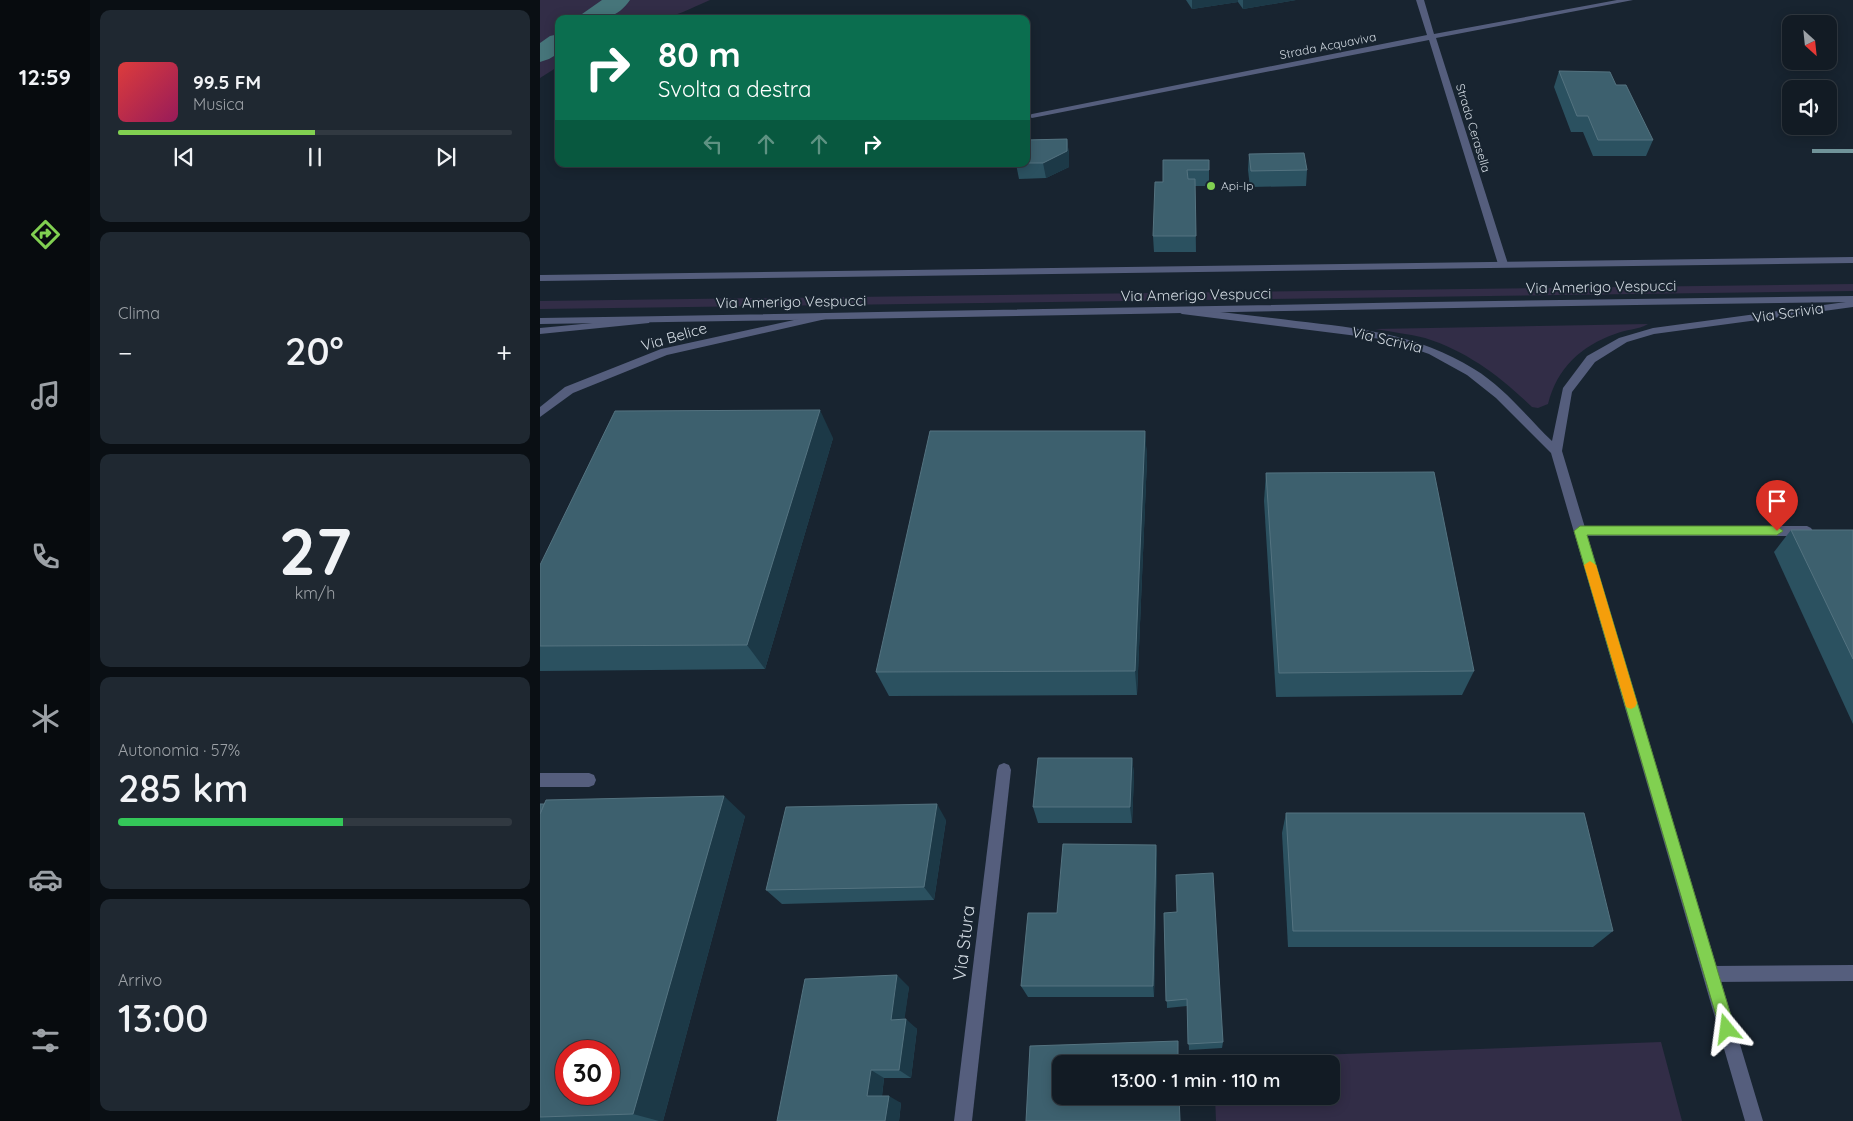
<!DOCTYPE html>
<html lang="it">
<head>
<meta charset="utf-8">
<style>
	body { margin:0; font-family:Quicksand,sans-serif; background:#1f2831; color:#f1f3f6; height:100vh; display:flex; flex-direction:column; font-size:19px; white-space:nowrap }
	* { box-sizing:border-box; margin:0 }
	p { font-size:16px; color:#9ca1a6 }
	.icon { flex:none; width:28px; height:28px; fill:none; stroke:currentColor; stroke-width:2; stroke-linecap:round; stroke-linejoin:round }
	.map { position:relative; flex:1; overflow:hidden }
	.sheet { display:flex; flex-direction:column; gap:10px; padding:10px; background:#0a0f14; width:450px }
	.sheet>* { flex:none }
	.hud { position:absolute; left:15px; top:15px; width:475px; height:152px; border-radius:10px; box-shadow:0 2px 12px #0003,0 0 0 1px #313941; background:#0b6e4f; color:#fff; overflow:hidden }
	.needle { width:32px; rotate:153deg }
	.fabs { position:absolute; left:1242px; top:15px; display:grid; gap:10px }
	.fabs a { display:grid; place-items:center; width:55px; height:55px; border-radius:10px; background:#121b24; box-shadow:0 2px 12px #0003,0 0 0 1px #313941; font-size:25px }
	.speed { position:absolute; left:15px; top:1040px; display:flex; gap:10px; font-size:25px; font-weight:700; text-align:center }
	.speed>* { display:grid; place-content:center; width:65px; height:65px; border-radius:50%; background:#121b24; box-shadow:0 2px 12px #0003,0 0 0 1px #313941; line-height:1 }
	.speed .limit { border:8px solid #d22; background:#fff; color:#111 }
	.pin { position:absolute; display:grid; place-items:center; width:42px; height:42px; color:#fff; margin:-51px -21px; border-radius:50% 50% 50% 0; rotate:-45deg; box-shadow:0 0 5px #0007 }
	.pin .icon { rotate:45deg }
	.me { position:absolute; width:55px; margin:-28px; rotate:344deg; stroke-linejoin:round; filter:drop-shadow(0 0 4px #0008) }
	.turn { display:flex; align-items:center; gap:18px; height:105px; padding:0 20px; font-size:22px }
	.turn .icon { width:65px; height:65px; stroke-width:2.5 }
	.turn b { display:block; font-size:35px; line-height:42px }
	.lanes { display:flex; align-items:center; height:48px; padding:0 20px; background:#0003; justify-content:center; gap:25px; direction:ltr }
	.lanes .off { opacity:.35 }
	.big { font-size:38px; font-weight:600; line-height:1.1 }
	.sheet .widget { flex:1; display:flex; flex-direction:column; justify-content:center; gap:8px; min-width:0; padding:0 18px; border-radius:10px; background:#1f2831 }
	.sheet .dial { align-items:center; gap:0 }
	.dial b { font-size:65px; line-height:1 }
	.song { display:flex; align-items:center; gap:15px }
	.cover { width:60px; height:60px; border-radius:8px; background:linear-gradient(135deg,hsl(0 70% 55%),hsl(330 70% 35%)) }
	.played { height:5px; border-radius:2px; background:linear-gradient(90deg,#81d051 50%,#313941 50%) }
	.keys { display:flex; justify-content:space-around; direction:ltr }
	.heat { display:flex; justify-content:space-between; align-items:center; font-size:28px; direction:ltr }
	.charge { height:8px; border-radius:4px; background:linear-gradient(90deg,#34c759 57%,#313941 0) }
	.trip { position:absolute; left:512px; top:1055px; width:288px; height:50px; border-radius:10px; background:#121b24; box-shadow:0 2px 12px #0003,0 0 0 1px #313941; font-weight:600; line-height:50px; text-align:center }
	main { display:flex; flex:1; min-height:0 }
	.tab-bar { display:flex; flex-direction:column; width:90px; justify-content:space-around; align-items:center; background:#070b0e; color:#9ca1a6 }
	.tab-bar .icon { width:35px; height:35px }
	.tab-bar .current { color:#81d051 }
	.tab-bar b { font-size:22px; color:#f1f3f6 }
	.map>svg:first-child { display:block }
</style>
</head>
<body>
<main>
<nav class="tab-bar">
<b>12:59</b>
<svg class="icon current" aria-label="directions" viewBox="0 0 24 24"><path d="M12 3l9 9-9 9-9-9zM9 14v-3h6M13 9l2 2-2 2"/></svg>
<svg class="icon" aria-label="music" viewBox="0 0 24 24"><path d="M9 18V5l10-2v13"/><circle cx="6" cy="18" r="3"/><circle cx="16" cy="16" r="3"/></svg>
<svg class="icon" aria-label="phone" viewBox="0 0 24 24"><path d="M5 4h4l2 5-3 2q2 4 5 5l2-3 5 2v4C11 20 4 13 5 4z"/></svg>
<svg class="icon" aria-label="climate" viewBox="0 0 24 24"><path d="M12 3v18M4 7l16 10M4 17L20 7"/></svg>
<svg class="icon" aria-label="car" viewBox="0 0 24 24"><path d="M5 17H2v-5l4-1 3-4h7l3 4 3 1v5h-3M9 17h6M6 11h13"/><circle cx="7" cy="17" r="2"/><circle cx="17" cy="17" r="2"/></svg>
<svg class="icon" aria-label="filters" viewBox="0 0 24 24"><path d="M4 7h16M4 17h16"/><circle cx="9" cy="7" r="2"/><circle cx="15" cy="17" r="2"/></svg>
</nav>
<section class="sheet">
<div class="widget">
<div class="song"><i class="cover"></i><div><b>99.5 FM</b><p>Musica</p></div></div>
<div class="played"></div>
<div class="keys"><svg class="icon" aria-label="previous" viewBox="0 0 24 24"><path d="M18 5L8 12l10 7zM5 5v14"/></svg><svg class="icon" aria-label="pause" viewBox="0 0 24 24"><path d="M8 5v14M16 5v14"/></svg><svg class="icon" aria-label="next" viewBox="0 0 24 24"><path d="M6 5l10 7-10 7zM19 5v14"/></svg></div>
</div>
<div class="widget"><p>Clima</p>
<div class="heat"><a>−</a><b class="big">20°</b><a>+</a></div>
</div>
<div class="widget dial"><b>27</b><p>km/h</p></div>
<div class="widget"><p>Autonomia · 57%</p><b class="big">285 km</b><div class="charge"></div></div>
<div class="widget"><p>Arrivo</p><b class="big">13:00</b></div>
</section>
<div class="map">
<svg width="1313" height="1121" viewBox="0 0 1313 1121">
	<rect width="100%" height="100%" fill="#182430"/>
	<g fill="#322d47">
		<path d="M0 0H170C144 11 128 23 99 15L94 19H19V66L0 78Z"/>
		<path d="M1313 284V291L0 309V301Z"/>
		<path d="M1108 324C1098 330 1086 329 1075 334 1041 346 1017 368 1008 404L998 408 992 407C961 377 927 351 885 338 869 334 852 332 835 329Z"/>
		<path d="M1121 1042 1142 1121H676L675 1096H791V1064H674V1059Z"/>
	</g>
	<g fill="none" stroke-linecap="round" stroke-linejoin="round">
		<rect fill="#709399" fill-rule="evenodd" x="1272" y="149" width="41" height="4"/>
		<g fill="#46757a" fill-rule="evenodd">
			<path d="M62 0H90C76 20 61 19 39 19L42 14Z"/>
			<path d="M19 34V53L9 59 0 62V43L10 36Z"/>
		</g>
		<g fill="#555e7d" fill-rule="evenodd">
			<path d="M1040 526H1267L1271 528 1273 531 1271 534 1267 536H1040L1036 534 1034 531 1036 528Z"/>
			<path d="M1313 965V981L1171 982 1165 980 1163 974 1165 968 1171 966Z"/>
		</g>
		<g fill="#555e7d" fill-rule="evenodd">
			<path d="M876 0H884L894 34 1077 0H1093L896 38 968 264 966 266 963 267 958 264 889 40 492 118 488 116 492 114 887 35Z"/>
			<path d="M1313 301V307L1114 334 1087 342 1055 362 1032 392 1022 451 1223 1121H1205L1011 453 956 398 927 375 889 354 849 340 642 314 637 311 642 308C680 312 718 316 756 321 819 328 878 334 934 369 964 387 987 417 1012 441L1023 388 1047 356 1079 338 1113 328Z"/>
			<path d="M286 313 291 316 290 318 127 355 33 393 0 417V407L25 387 121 349Z"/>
			<path d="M105 318 110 321 109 323 0 334V328Z"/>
			<path d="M464 763 469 765 471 770 432 1121H414L457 770 459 765Z"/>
			<path d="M0 773H49L54 775 56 780 54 785 49 787H0Z"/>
		</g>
		<g fill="#555e7d" fill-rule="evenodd">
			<path d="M1313 257V263L0 281V275Z"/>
			<path d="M1313 296V302C875 307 438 318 0 324V318C438 311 875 301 1313 296Z"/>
		</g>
	</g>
	<g fill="#2b5160">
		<path d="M646 0H756L703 9 698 2 652 9Z"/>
		<path d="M1019 71 1076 85 1113 140 1106 156H1053L1043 132H1031L1014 87Z"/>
		<path d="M527 139 529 155V167L506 178 479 179 476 164H486V140Z"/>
		<path d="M709 154 767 170 766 186 710 187 708 170Z"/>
		<path d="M623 160 669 170V186H655L656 252H614L613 236 623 182Z"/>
		<path d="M605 431 607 459 597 695 349 696 336 672Z"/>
		<path d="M293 438 225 669 0 671V565Z"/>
		<path d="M726 473 934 671 922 695 736 697 724 501Z"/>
		<path d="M1251 530H1313V724L1234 552Z"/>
		<path d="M592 758 594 775 592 823H498L493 807Z"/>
		<path d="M0 804 205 816 123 1121H0Z"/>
		<path d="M746 813 1073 931 1053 947H748L742 833Z"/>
		<path d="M406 820 394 900 242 904 226 890Z"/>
		<path d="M616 845 617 859 614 997H488L481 986 517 913Z"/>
		<path d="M624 913 683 1042 682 1048 649 1050 647 1006 627 1008Z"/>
		<path d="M369 987 364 1019 377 1029 371 1078H344L342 1096 361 1103 359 1121H237Z"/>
	</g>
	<g fill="#1c3947">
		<path d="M652 0H698V2L652 9Z"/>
		<path d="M703 0H756L703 9Z"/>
		<path d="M527 139 529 155V167L506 178 503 163Z"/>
		<path d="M280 410 293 438 225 669 207 645Z"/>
		<path d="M605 431 607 459 597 695 595 671Z"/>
		<path d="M592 758 594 775 592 823 590 807Z"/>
		<path d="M184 796 205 816 123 1121H119L93 1114Z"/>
		<path d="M397 804 406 820 394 900 384 887Z"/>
		<path d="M616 845 617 859 614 997 613 986Z"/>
		<path d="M357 975 369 987 363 1030 351 1020Z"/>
		<path d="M366 1019 377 1029 371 1078 359 1070Z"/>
		<path d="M331 1070 344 1078 341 1103 327 1096Z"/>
		<path d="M349 1096 361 1103 359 1121H345Z"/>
	</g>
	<g fill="#3d606e" stroke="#547380" fill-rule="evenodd">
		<path d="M1019 71 1070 72 1076 85H1086L1113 140H1058L1048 116H1037Z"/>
		<path d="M527 139V151L503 163H486V140Z"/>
		<path d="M764 153 767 170 711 171 709 154Z"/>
		<path d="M623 160H669V170H647L648 179H655L656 236H613L615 182H623Z"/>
		<path d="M280 410 207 645 0 646V565L75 411Z"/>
		<path d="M390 431H605L595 671 336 672Z"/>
		<path d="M894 472 934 671 739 673 726 473Z"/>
		<path d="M1251 530H1313V659Z"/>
		<path d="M498 758H592L590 807H493Z"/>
		<path d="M184 796 93 1114 0 1117V814L6 800ZM26 1051H69V1094H26Z"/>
		<path d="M0 804H4L0 814Z"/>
		<path d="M397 804 384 887 226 890 246 807Z"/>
		<path d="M746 813H1044L1073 931H753Z"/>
		<path d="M523 844 616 845 613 986H481L488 913H517Z"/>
		<path d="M673 873 683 1042 648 1044 647 999 626 1001 624 913 637 912 636 875Z"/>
		<path d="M357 975 351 1020 366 1019 359 1070H331L327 1096H349L345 1121H237L265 979Z"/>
		<path d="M638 1041V1064H521V1096H639L640 1121H486L490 1046Z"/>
	</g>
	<path fill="#81d051" stroke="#548735" d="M1040 526H1237L1243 531 1237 535H1047L1195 1029 1193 1035 1187 1037 1182 1035 1180 1029 1034 531Z"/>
	<path fill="#f59e0b" d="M1050 561 1056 565 1097 703 1095 707 1091 709 1086 707 1085 703 1044 565Z"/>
	<circle fill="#81d051" stroke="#182430" stroke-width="2" cx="671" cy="186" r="5"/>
	<g text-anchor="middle" stroke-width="4" stroke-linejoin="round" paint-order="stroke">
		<g font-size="12" fill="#d1d9e1" stroke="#182430">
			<text transform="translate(788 46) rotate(-11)" y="4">Strada Acquaviva</text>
			<text transform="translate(933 128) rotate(73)" y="4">Strada Cerasella</text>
		</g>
		<g font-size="12" fill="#d1d9e1" stroke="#182430" text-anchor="start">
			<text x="681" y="190">Api-Ip</text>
		</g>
		<g font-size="15" fill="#d1d9e1" stroke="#182430">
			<text transform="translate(1061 287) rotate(-1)" y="5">Via Amerigo Vespucci</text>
			<text transform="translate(656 295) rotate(-1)" y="5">Via Amerigo Vespucci</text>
			<text transform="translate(251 302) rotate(-1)" y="5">Via Amerigo Vespucci</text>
			<text transform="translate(1248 313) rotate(-8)" y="5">Via Scrivia</text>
			<text transform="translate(134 337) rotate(-16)" y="5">Via Belice</text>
			<text transform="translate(847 340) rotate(13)" y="5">Via Scrivia</text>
		</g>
		<g font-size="18" fill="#d1d9e1" stroke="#182430">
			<text transform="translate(424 943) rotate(-83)" y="6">Via Stura</text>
		</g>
	</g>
</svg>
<div class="fabs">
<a><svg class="needle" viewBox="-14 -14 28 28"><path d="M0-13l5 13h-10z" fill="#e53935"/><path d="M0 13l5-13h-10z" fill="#9ca1a6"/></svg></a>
<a><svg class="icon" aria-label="sound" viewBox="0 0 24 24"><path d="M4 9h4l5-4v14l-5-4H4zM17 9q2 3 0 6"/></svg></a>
</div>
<div class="speed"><div class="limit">30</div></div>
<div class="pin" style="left:1237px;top:531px;background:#d93025"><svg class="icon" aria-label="arrive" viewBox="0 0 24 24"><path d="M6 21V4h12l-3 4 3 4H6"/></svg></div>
<svg class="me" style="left:1187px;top:1029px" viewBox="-20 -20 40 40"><path d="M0-17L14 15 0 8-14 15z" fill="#81d051" stroke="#fff" stroke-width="4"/></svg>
<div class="trip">13:00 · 1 min · 110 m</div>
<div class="hud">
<div class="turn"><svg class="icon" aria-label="right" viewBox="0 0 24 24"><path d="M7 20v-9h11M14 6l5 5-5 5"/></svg><div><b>80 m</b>Svolta a destra</div></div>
<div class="lanes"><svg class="icon off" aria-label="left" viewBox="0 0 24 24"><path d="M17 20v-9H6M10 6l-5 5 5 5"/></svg><svg class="icon off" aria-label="ahead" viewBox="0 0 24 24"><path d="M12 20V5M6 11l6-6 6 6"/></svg><svg class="icon off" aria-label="ahead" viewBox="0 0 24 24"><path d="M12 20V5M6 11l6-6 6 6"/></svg><svg class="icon" aria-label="right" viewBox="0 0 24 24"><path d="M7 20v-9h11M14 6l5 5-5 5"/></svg></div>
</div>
</div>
</main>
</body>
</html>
